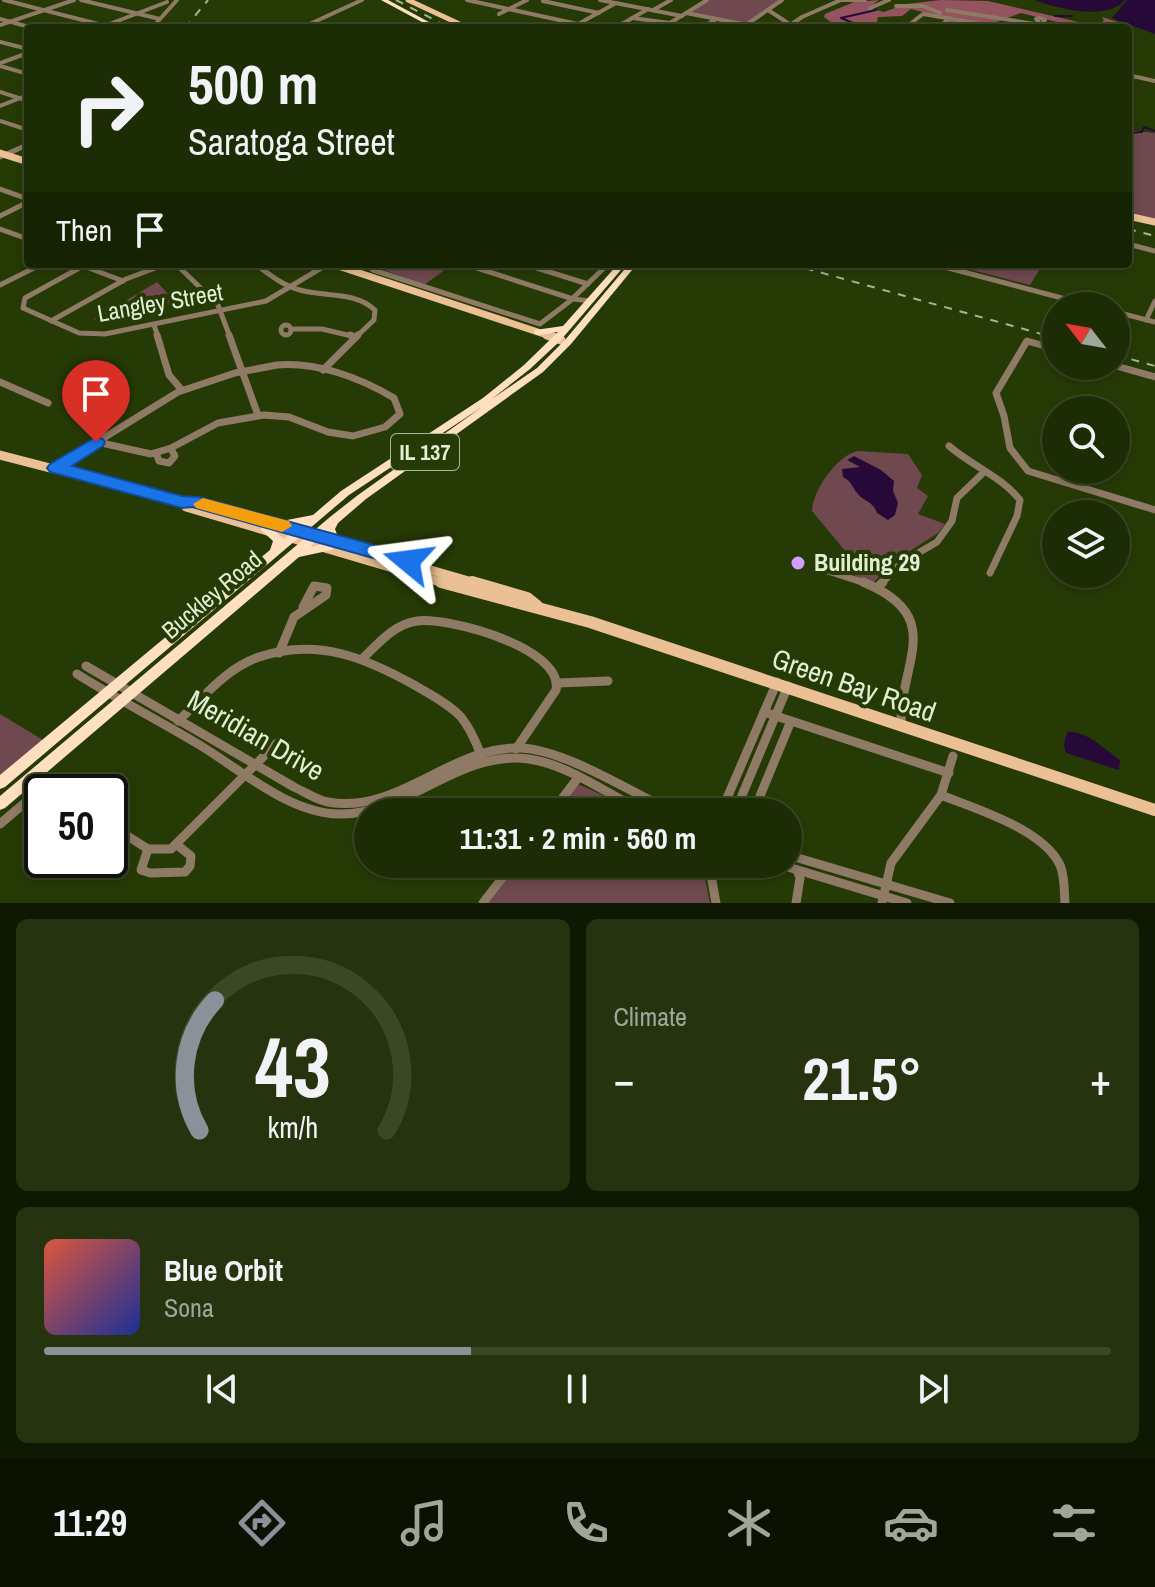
<!DOCTYPE html>
<html lang="en">
<head>
<meta charset="utf-8">
<style>
	body { margin:0; font-family:"Archivo Narrow",sans-serif; background:#25340e; color:#f1f3f6; height:100vh; display:flex; flex-direction:column; font-size:30px; white-space:nowrap }
	* { box-sizing:border-box; margin:0 }
	p { font-size:26px; color:#a0a79a }
	.icon { flex:none; width:44px; height:44px; fill:none; stroke:currentColor; stroke-width:2; stroke-linecap:round; stroke-linejoin:round }
	.map { position:relative; height:903px; overflow:hidden }
	.side { display:flex; flex-direction:column; gap:16px; padding:16px; background:#0f1802; flex:1 }
	.side>* { flex:none }
	.banner { position:absolute; left:24px; top:24px; width:1108px; height:244px; border-radius:8px; box-shadow:0 4px 12px #0003,0 0 0 2px #3a4826; background:#1c2c04; color:#f1f3f6; overflow:hidden }
	.needle { width:52px; rotate:301deg }
	.tools { position:absolute; left:1042px; top:292px; display:grid; gap:16px }
	.tools a { display:grid; place-items:center; width:88px; height:88px; border-radius:50%; background:#1c2c04; box-shadow:0 4px 12px #0003,0 0 0 2px #3a4826; font-size:40px }
	.speed { position:absolute; left:24px; top:774px; display:flex; gap:16px; font-size:40px; font-weight:700; text-align:center }
	.speed>* { display:grid; place-content:center; width:104px; height:104px; border-radius:50%; background:#1c2c04; box-shadow:0 4px 12px #0003,0 0 0 2px #3a4826; line-height:1 }
	.speed .limit { border:4px solid #111; border-radius:12px; background:#fff; color:#111 }
	.pin { position:absolute; display:grid; place-items:center; width:68px; height:68px; color:#fff; margin:-82px -34px; border-radius:50% 50% 50% 0; rotate:-45deg; box-shadow:0 0 8px #0007 }
	.pin .icon { rotate:45deg }
	.me { position:absolute; width:88px; margin:-44px; rotate:286deg; stroke-linejoin:round; filter:drop-shadow(0 0 6px #0008) }
	.turn { display:flex; align-items:center; gap:28px; height:168px; padding:0 32px; font-size:36px }
	.turn .icon { width:104px; height:104px; stroke-width:2.5 }
	.turn b { display:block; font-size:56px; line-height:68px }
	.then { display:flex; align-items:center; height:76px; padding:0 32px; background:#0003; gap:16px; font-size:30px }
	.big { font-size:60px; font-weight:700; line-height:1.1 }
	.side .card { flex:1; display:flex; flex-direction:column; justify-content:center; gap:12px; min-width:0; padding:0 28px; border-radius:12px; background:#25340e }
	.side .dial { align-items:center; gap:0 }
	.dial svg { height:208px; overflow:visible; fill:none; stroke:#3a4826; stroke-width:7; stroke-linecap:round; text-anchor:middle }
	.dial text { fill:#f1f3f6; stroke:none }
	.song { display:flex; align-items:center; gap:24px }
	.cover { width:96px; height:96px; border-radius:12px; background:linear-gradient(135deg,hsl(10 70% 55%),hsl(230 70% 35%)) }
	.played { height:8px; border-radius:4px; background:linear-gradient(90deg,#8c9099 40%,#3a4826 40%) }
	.keys { display:flex; justify-content:space-around; direction:ltr }
	.heat { display:flex; justify-content:space-between; align-items:center; font-size:44px; direction:ltr }
	.side .tiles { flex:1; display:grid; gap:16px; grid-template-columns:1fr 1fr }
	.card:last-child { grid-column:span 2 }
	.trip { position:absolute; left:354px; top:798px; width:448px; height:80px; border-radius:40px; background:#1c2c04; box-shadow:0 4px 12px #0003,0 0 0 2px #3a4826; font-weight:700; line-height:80px; text-align:center }
	.tabs { display:flex; height:128px; justify-content:space-around; align-items:center; background:#0b1202; color:#a0a79a }
	.tabs .icon { width:56px; height:56px }
	.tabs .selected { color:#8c9099 }
	.tabs b { font-size:36px; color:#f1f3f6 }
	.map>svg:first-child { display:block }
</style>
</head>
<body>
<div class="map">
<svg width="1155" height="903" viewBox="0 0 1155 903">
	<rect width="100%" height="100%" fill="#263a05"/>
	<g fill="#704950">
		<path d="M710 0H781L747 23 689 13Z"/>
		<path d="M1128 130 1155 133V219L1128 213Z"/>
		<path d="M368 264H453L424 285Z"/>
		<path d="M949 264H1043L1030 285Z"/>
		<path d="M157 282 176 303 93 320Z"/>
		<path d="M857 451 908 454 922 475 917 488 928 496 918 514 945 524 938 533 893 562 873 583 855 576 852 559 812 511C813 490 836 457 857 451Z"/>
		<path d="M0 714 43 740 0 776Z"/>
		<path d="M578 784 639 812H557Z"/>
		<path d="M518 864H702L710 903H489Z"/>
	</g>
	<path fill="#95535f" d="M879 0 868 8 884 12 906 4 941 0 988 1 1091 25 1104 21 1102 17 1118 22 1108 28H1081L1021 13 994 23 1003 26 999 28H942L951 19 911 9 902 16 878 17 877 22 882 28H831L828 25 832 23 824 17 825 14 854 2Z"/>
	<g fill="#260938">
		<path d="M1035 0H1125C1108 21 1057 9 1035 0Z"/>
		<path d="M1127 0H1155V34L1112 18Z"/>
		<path d="M854 456 881 470 894 481 893 491 898 503 895 515 888 520 877 513C873 501 864 502 857 493 851 485 852 482 843 477L842 469 860 467 847 460Z"/>
		<path d="M1067 732C1085 730 1106 750 1120 760L1119 770 1066 753 1064 745Z"/>
	</g>
	<g fill="none" stroke-linecap="round" stroke-linejoin="round">
		<g stroke="#260938" stroke-width="2">
			<path d="M1055 16H1072"/>
			<path d="M516 25 530 28"/>
			<path d="M865 28 841 18 876 10"/>
			<path d="M1128 133 1142 132 1144 127 1155 131"/>
		</g>
		<g stroke="#8e7a65" stroke-width="4">
			<path d="M4 0 114 28"/>
			<path d="M81 0 160 19"/>
			<path d="M467 0 596 28"/>
			<path d="M600 0 682 16"/>
			<path d="M840 0H865"/>
			<path d="M543 1 599 13"/>
			<path d="M896 6H923L940 13"/>
			<path d="M870 8 889 0"/>
			<path d="M653 10 671 0"/>
			<path d="M768 10 794 27"/>
			<path d="M947 10 1041 25"/>
			<path d="M686 13 764 28"/>
			<path d="M499 14 527 0"/>
			<path d="M632 18 670 23"/>
			<path d="M1040 18 1045 20 1041 25 1036 19Z"/>
			<path d="M0 19 33 28"/>
			<path d="M580 23 616 3"/>
			<path d="M623 23 642 28"/>
			<path d="M670 23 707 0"/>
			<path d="M910 24 933 28"/>
			<path d="M0 25 74 0"/>
			<path d="M107 25 167 2"/>
			<path d="M746 25 782 0"/>
			<path d="M152 28 177 0"/>
			<path d="M301 28 362 0"/>
			<path d="M485 28H521"/>
			<path d="M615 28 648 9"/>
			<path d="M702 28 716 19"/>
			<path d="M786 28 802 17 841 0"/>
			<path d="M905 28 923 14 1004 28"/>
			<path d="M939 28 949 18"/>
			<path d="M0 42 28 49"/>
			<path d="M0 63 28 53"/>
			<path d="M0 66 28 74"/>
			<path d="M1128 75 1155 81"/>
			<path d="M0 92 28 101"/>
			<path d="M1128 101 1132 107"/>
			<path d="M0 106 28 95"/>
			<path d="M0 121 28 130"/>
			<path d="M22 147 28 145"/>
		</g>
		<g stroke="#8e7a65" stroke-width="5">
			<path d="M0 157 27 145"/>
			<path d="M0 189 28 199"/>
			<path d="M0 216 28 202"/>
			<path d="M0 229 28 239"/>
			<path d="M1128 244 1155 251"/>
			<path d="M176 264 218 305 230 337"/>
			<path d="M255 264C269 274 283 286 300 290 325 297 354 291 375 310L374 320 356 337"/>
			<path d="M366 264 373 270 540 324 570 301 608 264"/>
			<path d="M482 264 477 268 573 299 590 301"/>
			<path d="M524 264 588 284"/>
			<path d="M933 264 1092 306"/>
			<path d="M81 265 123 281"/>
			<path d="M83 266 25 298 23 308 79 333 105 334 266 301 328 264"/>
			<path d="M0 285 42 264"/>
			<path d="M1116 312 1155 322"/>
			<path d="M1146 320 1155 301"/>
			<path d="M51 321 126 279 166 264"/>
			<circle cx="286" cy="330" r="5"/>
			<path d="M154 325 158 337"/>
			<path d="M294 329H322L356 337"/>
		</g>
		<g stroke="#8e7a65" stroke-width="7">
			<path d="M157 335 169 375 181 389"/>
			<path d="M229 335 258 415"/>
			<path d="M350 335 356 337"/>
			<path d="M1056 349 1027 341 996 393 1004 416 1010 448 1028 471 1155 510"/>
			<path d="M277 365C317 362 359 377 394 398L400 414 385 427 353 436 328 432 289 417 264 415 218 423 171 448 151 454 97 442 178 392 235 373Z"/>
			<path d="M1116 366 1155 377"/>
			<path d="M323 370 358 335"/>
			<path d="M0 382 48 403"/>
			<path d="M949 446C972 466 1001 476 1020 500L1017 516 990 573"/>
			<path d="M156 453 159 461 169 463 175 456 171 449"/>
			<path d="M57 468 97 442"/>
			<path d="M828 571 868 584"/>
			<path d="M881 584 901 563 937 542 952 521 957 498 984 472"/>
		</g>
		<g stroke="#8e7a65" stroke-width="9">
			<path d="M863 582C948 617 899 662 901 726"/>
			<path d="M877 588 883 582"/>
			<path d="M279 653 294 617 326 595 327 588 314 586 303 607"/>
			<path d="M362 659C378 644 394 624 417 621 449 617 564 648 556 690L516 749"/>
			<path d="M86 666 294 787C305 792 316 800 328 802 398 815 452 745 521 748 566 750 632 793 674 812"/>
			<path d="M77 674C117 699 158 720 198 744 240 769 288 813 339 814 407 816 459 749 529 759 570 765 608 795 645 812"/>
			<path d="M558 683 608 681"/>
			<path d="M764 712 949 773"/>
			<path d="M178 721C203 698 226 668 259 657 317 637 366 658 416 686 431 695 449 704 461 717 470 728 476 742 481 755"/>
			<path d="M941 795C976 809 1043 829 1060 865 1065 876 1064 891 1065 903"/>
			<path d="M760 796 791 721"/>
			<path d="M552 812 577 779"/>
			<path d="M721 812 777 682"/>
			<path d="M735 812 788 686"/>
			<path d="M0 824 47 784 60 792"/>
			<path d="M110 825 148 849H171L277 743"/>
			<path d="M148 849 141 870 150 873 185 872 190 866 191 856 176 844"/>
			<path d="M788 855 950 903"/>
			<path d="M709 864 716 903"/>
			<path d="M778 864 907 903"/>
			<path d="M483 903 513 864"/>
			<path d="M796 903 800 878 797 870"/>
			<path d="M882 903 891 863 941 795 953 756"/>
		</g>
		<path stroke="#eac094" stroke-width="5" d="M408 0 468 28"/>
		<g stroke="#eac094" stroke-width="7">
			<path d="M0 153 28 162"/>
			<path d="M1128 216 1155 222"/>
			<path d="M332 264 553 337"/>
		</g>
		<g stroke="#eac094" stroke-width="9">
			<path d="M547 335 561 340"/>
			<path d="M0 455 182 502 192 501 479 584"/>
			<path d="M182 502 186 507 447 584"/>
		</g>
		<g stroke="#eac094" stroke-width="12">
			<path d="M441 582 590 622 1155 810"/>
			<path d="M472 582 527 598 537 606"/>
		</g>
		<g fill="#fee0c1" fill-rule="evenodd">
			<path d="M381 0H388L440 28H433Z"/>
			<path d="M618 264H626L560 341 530 369 492 399 537 368 565 340 629 264H637L571 344 543 372 366 499 338 523 335 529 339 540 338 543H330L326 533 310 547 328 543 332 544 334 547 332 550 299 557 5 808 0 810V796L330 517 358 495 482 407 349 495 5 787 0 789V775L270 550 273 541 261 530 262 527H270L284 539 301 524C290 527 276 530 268 523L269 520H287L313 515 341 491 483 398 524 365 558 332 538 335 535 334 534 332 535 330 563 326Z"/>
		</g>
		<g stroke="#a5b590" stroke-width="2" stroke-dasharray="8 8" stroke-linecap="butt">
			<path d="M396 0 450 28"/>
			<path d="M185 28 208 0"/>
			<path d="M1128 229 1155 236"/>
			<path d="M790 264 1056 338"/>
			<path d="M1116 355 1155 366"/>
		</g>
	</g>
	<path fill="#1a73e8" stroke="#114b97" stroke-width="2" d="M96 437 103 439 105 442 103 446 72 466 182 496 199 497 415 556 418 561 408 568 192 507 182 508 50 472 47 468 50 464Z"/>
	<path fill="#f59e0b" d="M203 498 289 521 292 526 282 532 196 508 193 504Z"/>
	<circle fill="#d19dfe" stroke="#263a05" stroke-width="3" cx="798" cy="563" r="8"/>
	<g text-anchor="middle" stroke-width="8" stroke-linejoin="round" paint-order="stroke">
		<rect fill="#263a05" stroke="#a9b995" stroke-width="2" x="391" y="434" width="68" height="36" rx="6"/>
		<g font-size="22" font-weight="bold" fill="#e1efd3">
			<text x="425" y="460">IL 137</text>
		</g>
		<g font-size="24" fill="#e1efd3" stroke="#263a05">
			<text transform="translate(160 303) rotate(-10)" y="8">Langley Street</text>
			<text transform="translate(212 595) rotate(-40)" y="8">Buckley Road</text>
		</g>
		<g font-size="24" font-weight="bold" fill="#e1efd3" stroke="#263a05" text-anchor="start">
			<text x="814" y="571">Building 29</text>
		</g>
		<g font-size="28" fill="#e1efd3" stroke="#263a05">
			<text transform="translate(854 685) rotate(19)" y="10">Green Bay Road</text>
			<text transform="translate(256 735) rotate(30)" y="10">Meridian Drive</text>
		</g>
	</g>
</svg>
<div class="tools">
<a><svg class="needle" viewBox="-14 -14 28 28"><path d="M0-13l5 13h-10z" fill="#e53935"/><path d="M0 13l5-13h-10z" fill="#a0a79a"/></svg></a>
<a><svg class="icon" aria-label="search" viewBox="0 0 24 24"><circle cx="10" cy="10" r="6"/><path d="M15 15l6 6"/></svg></a>
<a><svg class="icon" aria-label="layers" viewBox="0 0 24 24"><path d="M12 4l9 5-9 5-9-5zM3 14l9 5 9-5"/></svg></a>
</div>
<div class="speed"><div class="limit">50</div></div>
<div class="pin" style="left:96px;top:442px;background:#d93025"><svg class="icon" aria-label="arrive" viewBox="0 0 24 24"><path d="M6 21V4h12l-3 4 3 4H6"/></svg></div>
<svg class="me" style="left:408px;top:561px" viewBox="-20 -20 40 40"><path d="M0-17L14 15 0 8-14 15z" fill="#1a73e8" stroke="#fff" stroke-width="4"/></svg>
<div class="trip">11:31 · 2 min · 560 m</div>
<div class="banner">
<div class="turn"><svg class="icon" aria-label="right" viewBox="0 0 24 24"><path d="M7 20v-9h11M14 6l5 5-5 5"/></svg><div><b>500 m</b>Saratoga Street</div></div>
<div class="then">Then<svg class="icon" aria-label="arrive" viewBox="0 0 24 24"><path d="M6 21V4h12l-3 4 3 4H6"/></svg></div>
</div>
</div>
<section class="side">
<div class="tiles">
<div class="card dial"><svg viewBox="0 0 100 80">
<path d="M14 69A42 42 0 1 1 86 69"/>
<path d="M14 69A42 42 0 0 1 20 19" stroke="#8c9099"/>
<text x="50" y="56" font-size="32" font-weight="700">43</text>
<text x="50" y="72" font-size="11">km/h</text>
</svg></div>
<div class="card"><p>Climate</p>
<div class="heat"><a>−</a><b class="big">21.5°</b><a>+</a></div>
</div>
<div class="card">
<div class="song"><i class="cover"></i><div><b>Blue Orbit</b><p>Sona</p></div></div>
<div class="played"></div>
<div class="keys"><svg class="icon" aria-label="previous" viewBox="0 0 24 24"><path d="M18 5L8 12l10 7zM5 5v14"/></svg><svg class="icon" aria-label="pause" viewBox="0 0 24 24"><path d="M8 5v14M16 5v14"/></svg><svg class="icon" aria-label="next" viewBox="0 0 24 24"><path d="M6 5l10 7-10 7zM19 5v14"/></svg></div>
</div>
</div>
</section>
<nav class="tabs">
<b>11:29</b>
<svg class="icon selected" aria-label="directions" viewBox="0 0 24 24"><path d="M12 3l9 9-9 9-9-9zM9 14v-3h6M13 9l2 2-2 2"/></svg>
<svg class="icon" aria-label="music" viewBox="0 0 24 24"><path d="M9 18V5l10-2v13"/><circle cx="6" cy="18" r="3"/><circle cx="16" cy="16" r="3"/></svg>
<svg class="icon" aria-label="phone" viewBox="0 0 24 24"><path d="M5 4h4l2 5-3 2q2 4 5 5l2-3 5 2v4C11 20 4 13 5 4z"/></svg>
<svg class="icon" aria-label="climate" viewBox="0 0 24 24"><path d="M12 3v18M4 7l16 10M4 17L20 7"/></svg>
<svg class="icon" aria-label="car" viewBox="0 0 24 24"><path d="M5 17H2v-5l4-1 3-4h7l3 4 3 1v5h-3M9 17h6M6 11h13"/><circle cx="7" cy="17" r="2"/><circle cx="17" cy="17" r="2"/></svg>
<svg class="icon" aria-label="filters" viewBox="0 0 24 24"><path d="M4 7h16M4 17h16"/><circle cx="9" cy="7" r="2"/><circle cx="15" cy="17" r="2"/></svg>
</nav>
</body>
</html>
